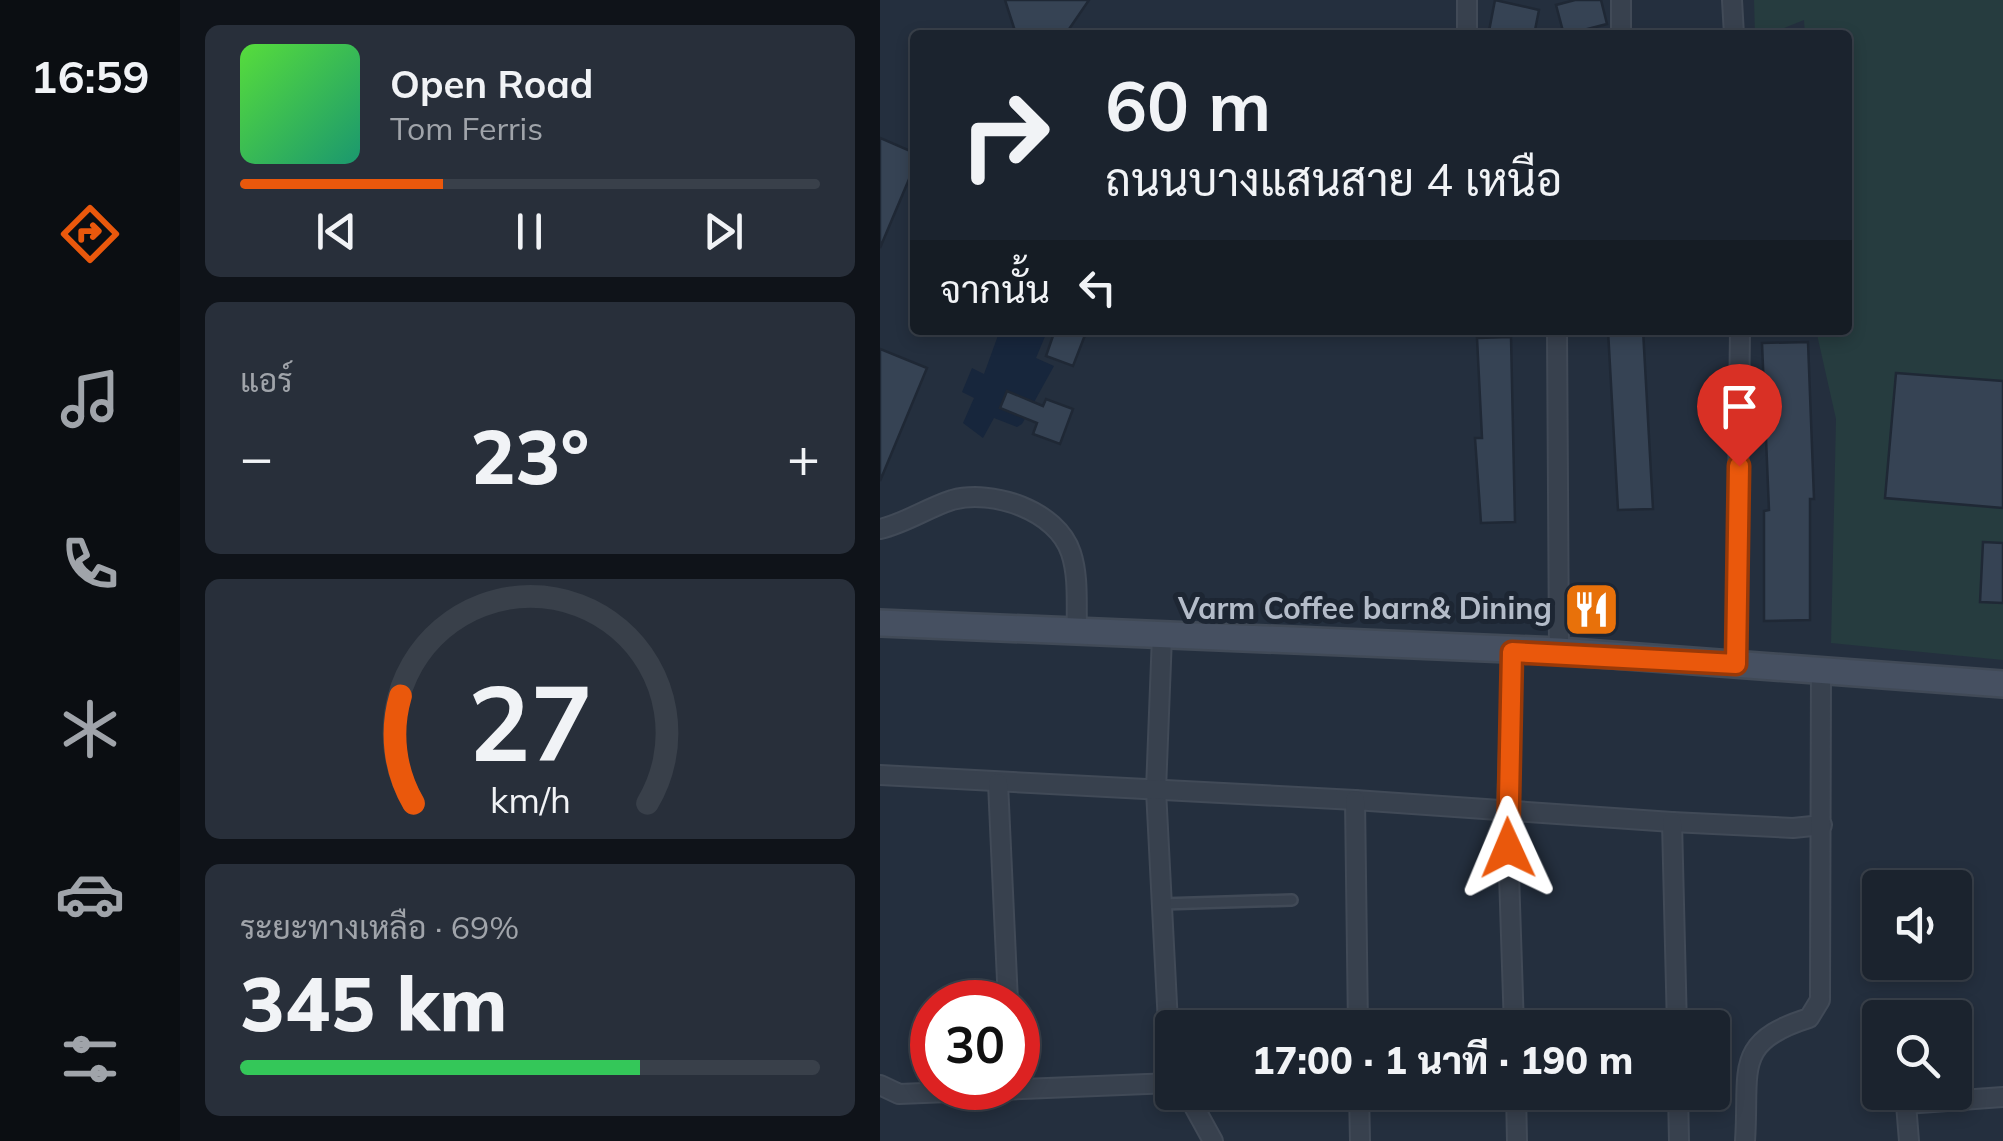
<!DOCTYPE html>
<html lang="th">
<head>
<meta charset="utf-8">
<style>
	body { margin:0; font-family:Mulish,Sarabun,sans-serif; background:#282f3a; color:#f1f3f6; height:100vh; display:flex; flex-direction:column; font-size:38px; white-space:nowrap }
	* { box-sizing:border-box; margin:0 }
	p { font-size:32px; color:#a0a4aa }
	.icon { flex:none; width:55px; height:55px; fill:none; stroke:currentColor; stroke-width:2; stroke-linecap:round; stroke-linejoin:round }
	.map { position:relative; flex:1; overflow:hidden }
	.drawer { display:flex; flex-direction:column; gap:25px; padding:25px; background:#0f1319; width:700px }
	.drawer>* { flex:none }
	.hud { position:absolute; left:30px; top:30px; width:942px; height:305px; border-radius:10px; box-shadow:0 5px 15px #0003,0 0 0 2px #39404a; background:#1b232e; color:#f1f3f6; overflow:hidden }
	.controls { position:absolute; left:982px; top:870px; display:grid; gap:20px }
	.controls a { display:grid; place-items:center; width:110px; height:110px; border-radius:10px; background:#1b232e; box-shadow:0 5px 15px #0003,0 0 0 2px #39404a; font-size:50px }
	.speed { position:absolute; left:30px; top:980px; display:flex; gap:20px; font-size:50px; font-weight:700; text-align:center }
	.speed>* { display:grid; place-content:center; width:130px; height:130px; border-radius:50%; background:#1b232e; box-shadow:0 5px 15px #0003,0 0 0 2px #39404a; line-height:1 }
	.speed .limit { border:15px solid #d22; background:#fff; color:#111 }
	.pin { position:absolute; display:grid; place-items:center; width:85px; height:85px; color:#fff; margin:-102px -42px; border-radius:50% 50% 50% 0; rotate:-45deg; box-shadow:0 0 10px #0007 }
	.pin .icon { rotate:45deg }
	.me { position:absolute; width:110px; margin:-55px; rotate:359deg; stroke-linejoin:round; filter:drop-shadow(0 0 8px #0008) }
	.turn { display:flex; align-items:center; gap:35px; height:210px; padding:0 30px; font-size:45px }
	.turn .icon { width:130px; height:130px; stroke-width:2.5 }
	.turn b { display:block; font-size:70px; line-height:85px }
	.then { display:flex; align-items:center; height:95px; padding:0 30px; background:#0003; gap:20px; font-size:38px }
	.big { font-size:75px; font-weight:800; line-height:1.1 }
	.drawer .widget { flex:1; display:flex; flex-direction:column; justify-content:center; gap:15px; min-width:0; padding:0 35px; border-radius:15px; background:#282f3a }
	.drawer .dial { align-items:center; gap:0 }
	.dial svg { height:260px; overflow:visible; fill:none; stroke:#39404a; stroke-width:7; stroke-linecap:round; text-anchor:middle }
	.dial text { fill:#f1f3f6; stroke:none }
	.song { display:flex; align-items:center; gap:30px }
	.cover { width:120px; height:120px; border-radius:15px; background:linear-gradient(135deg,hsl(110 70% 55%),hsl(160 70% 35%)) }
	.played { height:10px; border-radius:5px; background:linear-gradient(90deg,#ea580c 35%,#39404a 35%) }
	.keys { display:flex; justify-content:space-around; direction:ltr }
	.heat { display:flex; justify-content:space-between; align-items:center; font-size:55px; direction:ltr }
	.charge { height:15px; border-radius:8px; background:linear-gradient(90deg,#34c759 69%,#39404a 0) }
	.trip { position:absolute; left:275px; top:1010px; width:575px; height:100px; border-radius:10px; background:#1b232e; box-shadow:0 5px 15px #0003,0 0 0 2px #39404a; font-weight:800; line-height:100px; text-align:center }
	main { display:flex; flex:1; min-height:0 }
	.menu { display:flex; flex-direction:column; width:180px; justify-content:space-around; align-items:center; background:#0b0e12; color:#a0a4aa }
	.menu .icon { width:70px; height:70px }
	.menu .selected { color:#ea580c }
	.menu b { font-size:45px; color:#f1f3f6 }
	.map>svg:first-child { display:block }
</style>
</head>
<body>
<main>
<nav class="menu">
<b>16:59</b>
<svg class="icon selected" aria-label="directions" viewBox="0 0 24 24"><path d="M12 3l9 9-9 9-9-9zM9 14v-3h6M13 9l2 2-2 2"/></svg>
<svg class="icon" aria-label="music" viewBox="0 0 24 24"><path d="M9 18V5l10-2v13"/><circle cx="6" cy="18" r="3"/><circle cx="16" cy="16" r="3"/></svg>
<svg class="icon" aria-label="phone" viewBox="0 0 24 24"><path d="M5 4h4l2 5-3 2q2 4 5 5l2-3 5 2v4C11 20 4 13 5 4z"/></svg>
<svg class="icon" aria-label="climate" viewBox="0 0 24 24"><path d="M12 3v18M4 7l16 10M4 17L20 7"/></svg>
<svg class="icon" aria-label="car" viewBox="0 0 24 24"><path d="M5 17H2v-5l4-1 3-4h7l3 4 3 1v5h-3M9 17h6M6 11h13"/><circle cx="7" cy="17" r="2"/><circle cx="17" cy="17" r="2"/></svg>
<svg class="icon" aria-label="filters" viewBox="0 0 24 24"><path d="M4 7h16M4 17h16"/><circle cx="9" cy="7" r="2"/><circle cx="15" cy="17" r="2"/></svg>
</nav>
<section class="drawer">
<div class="widget">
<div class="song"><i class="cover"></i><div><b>Open Road</b><p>Tom Ferris</p></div></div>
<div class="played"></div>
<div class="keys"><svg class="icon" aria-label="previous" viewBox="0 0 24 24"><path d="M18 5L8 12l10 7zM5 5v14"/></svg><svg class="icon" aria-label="pause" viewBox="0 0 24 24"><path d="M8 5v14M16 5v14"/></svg><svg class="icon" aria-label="next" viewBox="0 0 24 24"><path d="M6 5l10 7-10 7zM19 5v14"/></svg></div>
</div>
<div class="widget"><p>แอร์</p>
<div class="heat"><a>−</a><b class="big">23°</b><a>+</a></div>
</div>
<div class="widget dial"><svg viewBox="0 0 100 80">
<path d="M14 69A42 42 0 1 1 86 69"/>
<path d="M14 69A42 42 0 0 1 10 36" stroke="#ea580c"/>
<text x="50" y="56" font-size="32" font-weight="700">27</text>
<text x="50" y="72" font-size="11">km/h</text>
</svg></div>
<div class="widget"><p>ระยะทางเหลือ · 69%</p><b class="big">345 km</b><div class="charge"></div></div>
</section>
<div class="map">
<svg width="1123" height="1141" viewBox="0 0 1123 1141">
	<rect width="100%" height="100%" fill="#242f3e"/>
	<path fill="#263c3f" d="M874 0H1123V660L951 643 956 419 936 330H968V35H925L924 20 887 35H875Z"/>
	<path fill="#17263c" d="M120 330 166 334 156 358 174 366 142 424 137 427 114 418 103 438 83 423 94 398 82 392 92 368 104 374Z"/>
	<g fill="#364354" stroke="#1f2835" stroke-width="2.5">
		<path d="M125 0H209L185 35 135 31Z"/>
		<path d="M615 0 659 10 654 35 609 31Z"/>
		<path d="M695 0H721L727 24 684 35 676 5Z"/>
		<path d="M0 138 35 153V165L0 248Z"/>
		<path d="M175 330H207L193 366 166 356Z"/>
		<path d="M728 330H763L773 509 738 510Z"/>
		<path d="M631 337 635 522 601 523 595 438H602L597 338Z"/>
		<path d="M928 342 934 499H930V620L884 621V511L889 510 882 343Z"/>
		<path d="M0 349 47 368 0 481Z"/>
		<path d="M1016 373 1123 381V508L1005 498Z"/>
		<path d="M127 391 163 406 166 399 193 409 180 444 153 434 157 423 120 408Z"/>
		<path d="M1103 542 1123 543V603L1100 602Z"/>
	</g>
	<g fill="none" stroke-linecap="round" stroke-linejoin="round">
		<defs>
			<path id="lane" d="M282 904 412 900"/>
			<g id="street">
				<path d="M587 0V35"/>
				<path d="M741 0V35"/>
				<path d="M852 0 854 35"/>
				<path d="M677 330 679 651"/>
				<path d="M0 529C26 523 47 508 72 500 112 489 177 510 191 553 199 577 196 605 197 630"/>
				<path d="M282 636 276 790 291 1082"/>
				<path d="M632 652 627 812 634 1028"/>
				<path d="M856 664 860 330"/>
				<path d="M0 775 475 800 792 822 913 828 942 825"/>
				<path d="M118 783 128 1002"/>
				<path d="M475 800 478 1028"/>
				<path d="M792 822 797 1028"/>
				<path d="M0 1085 19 1094 292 1083"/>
				<path d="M306 1092 333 1141"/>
				<path d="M479 1092 480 1141"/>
				<path d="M636 1092 637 1141"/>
				<path d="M798 1092 799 1141"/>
				<path d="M865 1141C870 1070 852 1042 929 1018L940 1000 941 672"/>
				<path d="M1029 1141 1026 1104 1123 1097"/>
			</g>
			<path id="secondary" d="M0 623 679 651 1123 684"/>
		</defs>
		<use href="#lane" stroke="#414a57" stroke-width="14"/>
		<use href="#street" stroke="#414a57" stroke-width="22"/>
		<use href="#secondary" stroke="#414a57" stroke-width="30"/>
		<use href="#lane" stroke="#38414e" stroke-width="9"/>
		<use href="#street" stroke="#38414e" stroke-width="18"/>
		<use href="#secondary" stroke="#465061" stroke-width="25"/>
	</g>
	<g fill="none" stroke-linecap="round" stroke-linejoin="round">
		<defs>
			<path id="route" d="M628 848 632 652 856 664 859 466"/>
		</defs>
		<use href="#route" stroke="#983908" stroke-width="25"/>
		<use href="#route" stroke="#ea580c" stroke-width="18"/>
	</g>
	<defs>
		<symbol id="restaurant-square" viewBox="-11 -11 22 22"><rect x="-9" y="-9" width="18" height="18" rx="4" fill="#e8710a" stroke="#1d2633"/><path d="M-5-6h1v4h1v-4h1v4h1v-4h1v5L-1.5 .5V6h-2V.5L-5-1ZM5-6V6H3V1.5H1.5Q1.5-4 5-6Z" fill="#fff"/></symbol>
	</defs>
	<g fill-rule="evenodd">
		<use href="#restaurant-square" x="680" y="578" width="63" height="63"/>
	</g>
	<g text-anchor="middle" stroke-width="10" stroke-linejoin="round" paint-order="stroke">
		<g font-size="30" font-weight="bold" fill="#b4bcc9" stroke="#1d2633" text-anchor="end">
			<text x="672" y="619">Varm Coffee barn&amp; Dining</text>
		</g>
	</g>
</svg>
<div class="controls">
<a><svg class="icon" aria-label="sound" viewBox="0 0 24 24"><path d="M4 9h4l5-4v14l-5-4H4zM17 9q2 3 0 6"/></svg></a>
<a><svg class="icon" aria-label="search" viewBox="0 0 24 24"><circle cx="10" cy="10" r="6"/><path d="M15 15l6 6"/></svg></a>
</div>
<div class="speed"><div class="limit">30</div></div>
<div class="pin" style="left:859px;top:466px;background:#d93025"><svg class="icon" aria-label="arrive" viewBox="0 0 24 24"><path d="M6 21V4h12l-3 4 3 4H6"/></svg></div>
<svg class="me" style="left:628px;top:848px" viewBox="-20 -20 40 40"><path d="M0-17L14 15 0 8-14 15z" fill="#ea580c" stroke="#fff" stroke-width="4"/></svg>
<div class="trip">17:00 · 1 นาที · 190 m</div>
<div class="hud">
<div class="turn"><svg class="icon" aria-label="right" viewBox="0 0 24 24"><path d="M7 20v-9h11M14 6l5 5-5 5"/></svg><div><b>60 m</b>ถนนบางแสนสาย 4 เหนือ</div></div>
<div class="then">จากนั้น<svg class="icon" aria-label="left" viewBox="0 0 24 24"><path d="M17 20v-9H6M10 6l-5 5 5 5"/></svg></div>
</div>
</div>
</main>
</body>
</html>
